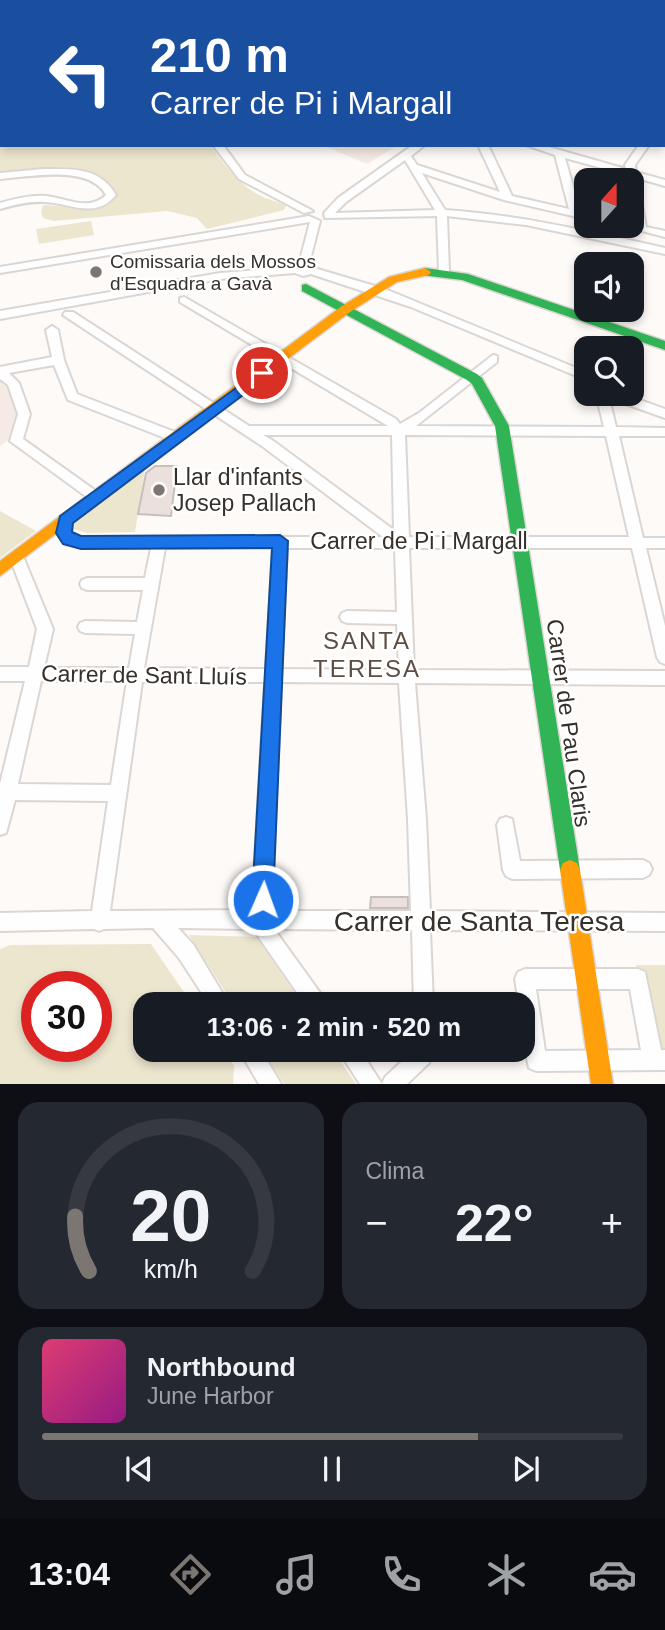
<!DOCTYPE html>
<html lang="es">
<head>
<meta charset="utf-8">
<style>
	body { margin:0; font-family:Arial,sans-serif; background:#242831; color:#f1f3f6; height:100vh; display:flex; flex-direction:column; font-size:26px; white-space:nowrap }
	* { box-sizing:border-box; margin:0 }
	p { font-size:23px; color:#9ea1a6 }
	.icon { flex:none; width:38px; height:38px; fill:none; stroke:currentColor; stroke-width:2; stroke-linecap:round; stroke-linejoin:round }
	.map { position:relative; height:1084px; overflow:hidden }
	.side { display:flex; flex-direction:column; gap:18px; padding:18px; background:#0d0f14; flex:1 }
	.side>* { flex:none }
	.top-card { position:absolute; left:0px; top:0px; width:665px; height:147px; box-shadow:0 4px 10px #0003; background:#1a4fa0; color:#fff; overflow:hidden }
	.needle { width:46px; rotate:21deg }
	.controls { position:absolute; left:574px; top:168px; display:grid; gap:14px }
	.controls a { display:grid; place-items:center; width:70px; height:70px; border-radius:14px; background:#171b24; box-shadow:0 4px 10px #0003; font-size:35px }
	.speed { position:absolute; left:21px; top:971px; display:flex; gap:14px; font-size:35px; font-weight:700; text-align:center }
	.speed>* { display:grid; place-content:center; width:91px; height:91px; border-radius:50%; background:#171b24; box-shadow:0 4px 10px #0003; line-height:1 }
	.speed .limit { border:10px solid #d22; background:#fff; color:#111 }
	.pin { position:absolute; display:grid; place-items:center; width:60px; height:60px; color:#fff; margin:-30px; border:4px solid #fff; border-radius:50%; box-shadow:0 2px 7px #0007 }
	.me { position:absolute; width:77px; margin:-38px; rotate:2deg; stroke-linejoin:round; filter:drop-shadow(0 0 5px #0008) }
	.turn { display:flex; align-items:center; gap:24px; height:147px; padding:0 35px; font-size:32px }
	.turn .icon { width:91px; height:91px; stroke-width:2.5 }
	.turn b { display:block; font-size:49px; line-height:60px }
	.big { font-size:52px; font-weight:700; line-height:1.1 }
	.side .widget { flex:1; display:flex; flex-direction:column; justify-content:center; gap:10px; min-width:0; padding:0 24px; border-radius:21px; background:#242831 }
	.side .dial { align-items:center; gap:0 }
	.dial svg { height:182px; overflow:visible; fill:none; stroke:#363941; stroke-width:7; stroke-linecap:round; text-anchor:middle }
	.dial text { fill:#f1f3f6; stroke:none }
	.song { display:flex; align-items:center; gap:21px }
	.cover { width:84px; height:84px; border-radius:10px; background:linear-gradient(135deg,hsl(340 70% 55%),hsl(310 70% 35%)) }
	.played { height:7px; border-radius:4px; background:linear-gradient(90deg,#7c7672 75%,#363941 75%) }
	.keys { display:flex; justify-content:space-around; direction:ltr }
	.heat { display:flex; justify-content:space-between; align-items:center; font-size:38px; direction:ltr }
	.side .tiles { flex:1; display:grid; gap:18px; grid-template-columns:1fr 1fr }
	.widget:last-child { grid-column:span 2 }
	.trip { position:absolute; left:133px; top:992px; width:402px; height:70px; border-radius:21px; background:#171b24; box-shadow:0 4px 10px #0003; font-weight:700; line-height:70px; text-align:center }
	.tab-bar { display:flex; height:112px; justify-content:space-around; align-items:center; background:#090b0e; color:#9ea1a6 }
	.tab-bar .icon { width:49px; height:49px }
	.tab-bar .selected { color:#7c7672 }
	.tab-bar b { font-size:32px; color:#f1f3f6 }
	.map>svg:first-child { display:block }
</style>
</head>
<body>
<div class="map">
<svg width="665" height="1084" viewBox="0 0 665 1084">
	<rect width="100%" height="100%" fill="#fdfaf8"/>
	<g fill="#f5ebe4">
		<path d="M322 145H398L367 164Z"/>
		<path d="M0 379 11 388 21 421 10 439 0 446Z"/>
	</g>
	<g fill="#ece6cf" fill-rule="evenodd">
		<path d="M0 34 2 145H210C223 163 239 185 259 195 268 200 278 201 286 206L284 210 207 229 197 218 167 211 54 221 43 218 41 213 43 205C70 205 95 220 115 196 115 161 22 170 0 172Z"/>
		<path d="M91 221 94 235 39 244 36 229Z"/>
		<path d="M145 468 135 532 87 533 74 529 76 519Z"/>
		<path d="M0 511 36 531 0 558Z"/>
		<path d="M189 935 256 937 302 1004H233Z"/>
		<path d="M151 944 192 1004H145V1050H223L234 1066 233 1084H0V949L10 945ZM96 987V1046H37V987Z"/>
		<path d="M636 965H665V1054H652Z"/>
		<path d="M263 1050H333L356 1084H284Z"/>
	</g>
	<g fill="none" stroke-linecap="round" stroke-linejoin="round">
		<path stroke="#fce2e4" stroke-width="2" d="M217 0 221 2"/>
	</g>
	<g fill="#ece0dc" stroke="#c5c0be" stroke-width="2">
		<path d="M155 466H177L171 516 138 514 146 473Z"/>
		<path d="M371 897H408V908H370Z"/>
	</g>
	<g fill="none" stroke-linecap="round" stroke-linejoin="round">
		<defs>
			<g id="street">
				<rect x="4" y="0" width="8" height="2"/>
				<path d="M61 0H81L58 2Z"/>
				<path d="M86 0H94L95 2H87Z"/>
				<path d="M163 0H171L173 2H164Z"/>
				<rect x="0" y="22" width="2" height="4"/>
				<rect x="663" y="46" width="2" height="4"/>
				<path d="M663 60H665V67L663 66Z"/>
				<path d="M665 114V122L663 123V115Z"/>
				<path d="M213 145H223L245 175 313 211 304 213 239 179Z"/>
				<path d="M413 145H425L411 156 417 165 500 192 478 145H488L512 196 569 209 555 155 526 145H542L626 169 625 165 639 145H649L635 165 636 172 665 180V186L637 178 646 227 665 231V237L623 226 635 224 632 205V180H628L627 175 565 158 580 211 586 213V219L504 200 422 173 445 210C520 215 592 232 665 248V254L526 225 447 216 449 272 444 275 439 272 437 216 325 218 324 213 338 198ZM405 160 435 210 335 213 346 202Z"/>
				<path d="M44 169C73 169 100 167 116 195 95 220 71 203 44 202 29 201 14 205 0 209V203C15 199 30 195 46 196 67 198 88 212 106 195 89 164 30 177 0 179V173Z"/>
				<path d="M309 216 320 221 309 264 304 267 299 264 310 222 0 273V267Z"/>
				<path d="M296 267 303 269 314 268 385 289 586 372V380L411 307 311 274 303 276 295 273 220 279 0 319V311L220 273Z"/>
				<path d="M184 297 396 419 400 424 419 413 493 355 497 356V362L416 426 604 427 596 394H623L665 409V418L609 398 616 427 665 428V436H619L643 538H665V548H646L665 626V664L660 662 657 657 632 548H409L414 670 665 671V685L415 683 426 819 430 911 665 913V931L430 930 433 1004H414L412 930 274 929 323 997 325 1004H305L253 929 178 928 193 944 229 1004H209L179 958 153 928 104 929 99 931 94 929 0 931V913L92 911 108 801 15 800 6 833 0 835V784L25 681H0V667H29L37 629 10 558 12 554H22L53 629 44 668H129L135 634 85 633 80 631 78 627 80 623 85 621 137 622 143 590H87L82 588 80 584 82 580 87 578H145L151 548 81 547 64 544 57 533 61 516H71L73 520 71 532 73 535 81 537H383L262 446 63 315 65 312H73L249 426H388L180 302V298ZM263 435H392L394 530 272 440ZM405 435 606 436 629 537H409ZM165 548H273L266 669 144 668ZM287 548H395L397 612 347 611 342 613 340 617 342 621 347 623 397 624 399 670 281 669ZM41 681H127L111 785 18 784ZM142 682H265L252 910 110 911ZM281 682 399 683 408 819 411 911H271Z"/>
				<path d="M52 326 58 330 64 360 77 394 180 434 181 437 175 442 170 440 68 400 54 365 9 373 19 383 30 414 23 439 100 494 102 498 100 502 95 503 10 441 18 414 8 385 0 379V367L52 357 46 330Z"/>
				<path d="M506 817 512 819 520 861 643 860 649 863 652 869 649 875 643 878 512 879 506 876 503 870 497 825 500 819Z"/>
				<path d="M525 969H638L645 972 661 1050H665V1070L536 1071 529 1068 523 1040V1004H519L515 979 518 972ZM536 989H630L641 1050 545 1051Z"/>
				<path d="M239 1050H261L281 1084H259Z"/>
				<path d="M338 1050H360L382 1084 385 1077 414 1050H434L429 1063 407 1084H360Z"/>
			</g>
			<g id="fast">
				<path d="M425 268 468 274 665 341V350L462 280 421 275 419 272Z"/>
				<path d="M306 284 477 374 482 378 509 426 580 870 577 877 570 880 563 877 560 870 495 426 472 384 467 380 302 291V285Z"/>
			</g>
			<g id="slow">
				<path d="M425 268 431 272 429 275 397 282 350 312 0 576V561L342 306 389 277Z"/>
				<path d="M570 860 577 863 580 870 613 1084H591L560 870 563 863Z"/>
			</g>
		</defs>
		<use href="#street" stroke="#dcd6d2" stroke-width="4"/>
		<use href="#fast" stroke="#dcd6d2" stroke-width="3"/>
		<use href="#slow" stroke="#dcd6d2" stroke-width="3"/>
		<use href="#street" fill="#fffefe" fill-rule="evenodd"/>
		<use href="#fast" fill="#30b455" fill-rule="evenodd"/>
		<use href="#slow" fill="#ff9f0a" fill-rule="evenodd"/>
	</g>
	<path fill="#1a73e8" stroke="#114b97" stroke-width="2" d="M262 369 269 373 267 377 73 523 72 532 81 536 280 535 288 541 273 900 270 908 263 911 255 908 252 900 272 548 81 549 63 544 56 533 60 516Z"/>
	<g fill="#7c7672" stroke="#fff" stroke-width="2.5">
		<circle cx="96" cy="272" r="7"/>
		<circle cx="159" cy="490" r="7"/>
	</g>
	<g text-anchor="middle" stroke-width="5" stroke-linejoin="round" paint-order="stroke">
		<g font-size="19" fill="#372f2a" stroke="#fff" text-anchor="start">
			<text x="110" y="268">Comissaria dels Mossos<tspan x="110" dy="22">d'Esquadra a Gavà</tspan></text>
		</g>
		<g font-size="23" fill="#372f2a" stroke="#fff" text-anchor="start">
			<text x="173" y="485">Llar d'infants<tspan x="173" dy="26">Josep Pallach</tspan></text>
		</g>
		<g font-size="23" fill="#372f2a" stroke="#fff">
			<text x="419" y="549">Carrer de Pi i Margall</text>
			<text transform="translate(144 675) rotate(1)" y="8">Carrer de Sant Lluís</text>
			<text transform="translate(569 723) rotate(82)" y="8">Carrer de Pau Claris</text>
		</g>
		<g font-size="24" letter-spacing="2" fill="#5e4d42" stroke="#fff">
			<text x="367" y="649">SANTA<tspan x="367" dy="28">TERESA</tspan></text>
		</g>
		<g font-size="28" fill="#372f2a" stroke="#fff">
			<text x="479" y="931">Carrer de Santa Teresa</text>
		</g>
	</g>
</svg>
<div class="controls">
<a><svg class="needle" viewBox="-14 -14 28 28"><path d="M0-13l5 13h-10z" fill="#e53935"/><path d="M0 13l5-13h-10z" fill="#9ea1a6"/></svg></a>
<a><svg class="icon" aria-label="sound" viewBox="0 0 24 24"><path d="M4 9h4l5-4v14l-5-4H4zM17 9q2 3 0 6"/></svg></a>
<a><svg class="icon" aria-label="search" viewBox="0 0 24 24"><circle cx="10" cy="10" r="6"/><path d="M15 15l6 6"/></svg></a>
</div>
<div class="speed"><div class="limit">30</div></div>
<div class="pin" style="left:262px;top:373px;background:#d93025"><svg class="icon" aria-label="arrive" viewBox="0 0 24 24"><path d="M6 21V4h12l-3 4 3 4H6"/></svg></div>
<svg class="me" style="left:263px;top:900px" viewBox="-20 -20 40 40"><circle r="17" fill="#1a73e8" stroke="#fff" stroke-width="3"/><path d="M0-11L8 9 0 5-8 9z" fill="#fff"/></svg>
<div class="trip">13:06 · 2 min · 520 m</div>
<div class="top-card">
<div class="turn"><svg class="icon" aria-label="left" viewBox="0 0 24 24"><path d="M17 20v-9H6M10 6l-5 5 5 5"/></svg><div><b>210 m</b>Carrer de Pi i Margall</div></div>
</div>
</div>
<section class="side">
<div class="tiles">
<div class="widget dial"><svg viewBox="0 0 100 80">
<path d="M14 69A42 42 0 1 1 86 69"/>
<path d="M14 69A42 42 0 0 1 8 45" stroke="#7c7672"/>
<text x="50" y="56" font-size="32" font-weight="700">20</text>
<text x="50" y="72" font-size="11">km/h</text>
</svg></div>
<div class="widget"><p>Clima</p>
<div class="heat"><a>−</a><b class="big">22°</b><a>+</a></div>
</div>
<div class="widget">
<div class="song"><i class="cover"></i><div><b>Northbound</b><p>June Harbor</p></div></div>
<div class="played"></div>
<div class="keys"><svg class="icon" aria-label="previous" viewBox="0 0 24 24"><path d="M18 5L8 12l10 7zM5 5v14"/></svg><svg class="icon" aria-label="pause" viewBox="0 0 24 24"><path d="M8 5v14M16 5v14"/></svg><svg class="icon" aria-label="next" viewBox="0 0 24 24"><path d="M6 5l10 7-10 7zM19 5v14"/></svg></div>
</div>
</div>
</section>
<nav class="tab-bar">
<b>13:04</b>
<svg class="icon selected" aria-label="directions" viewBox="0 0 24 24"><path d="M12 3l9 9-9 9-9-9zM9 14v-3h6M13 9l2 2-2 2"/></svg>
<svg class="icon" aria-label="music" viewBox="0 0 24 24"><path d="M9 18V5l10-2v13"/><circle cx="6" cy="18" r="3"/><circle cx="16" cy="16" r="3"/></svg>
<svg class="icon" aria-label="phone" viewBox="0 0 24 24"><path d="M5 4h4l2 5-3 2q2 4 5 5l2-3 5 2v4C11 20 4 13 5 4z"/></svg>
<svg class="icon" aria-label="climate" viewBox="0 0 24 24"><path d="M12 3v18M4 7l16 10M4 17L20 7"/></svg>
<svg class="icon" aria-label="car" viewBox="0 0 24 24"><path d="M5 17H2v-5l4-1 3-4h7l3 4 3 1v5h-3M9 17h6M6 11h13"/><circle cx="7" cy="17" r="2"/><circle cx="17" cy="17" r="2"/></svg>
</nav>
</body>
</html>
